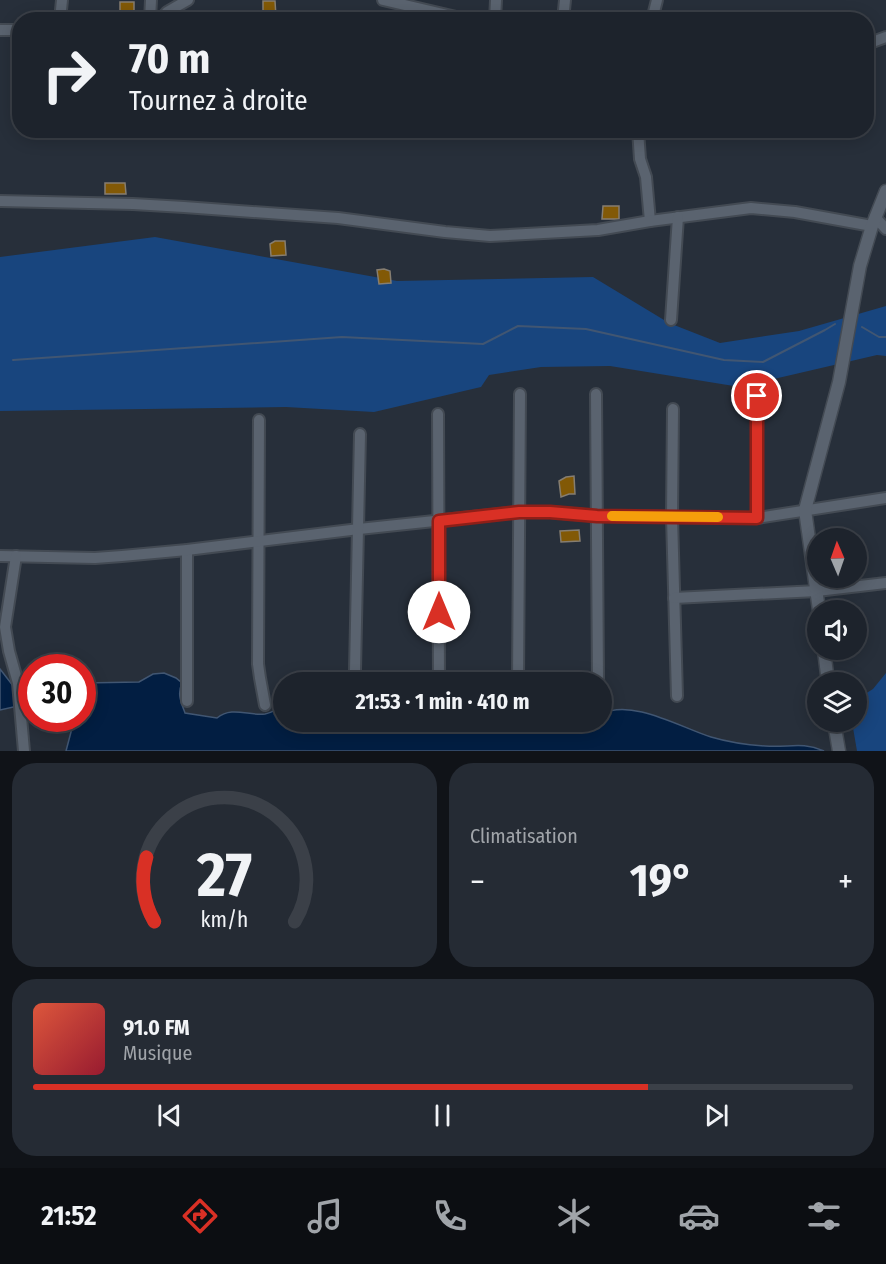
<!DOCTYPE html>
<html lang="fr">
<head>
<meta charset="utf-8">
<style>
	body { margin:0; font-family:"Fira Sans Condensed",sans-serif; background:#252b34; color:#f1f3f6; height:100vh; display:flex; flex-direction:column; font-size:22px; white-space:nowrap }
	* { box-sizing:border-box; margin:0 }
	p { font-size:20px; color:#a0a4a9 }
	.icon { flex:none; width:33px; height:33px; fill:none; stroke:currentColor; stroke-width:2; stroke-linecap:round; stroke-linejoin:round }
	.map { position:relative; height:751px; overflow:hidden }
	.panel { display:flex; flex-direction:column; gap:12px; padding:12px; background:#101318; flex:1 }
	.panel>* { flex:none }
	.banner { position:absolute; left:12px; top:12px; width:862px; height:126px; border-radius:24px; box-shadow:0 3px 15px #0003,0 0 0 2px #3b4048; background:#1d232c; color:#f1f3f6; overflow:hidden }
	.needle { width:39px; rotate:358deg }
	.tools { position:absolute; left:807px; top:528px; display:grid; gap:12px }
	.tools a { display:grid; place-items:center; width:60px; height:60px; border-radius:50%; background:#1d232c; box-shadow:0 3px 15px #0003,0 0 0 2px #3b4048; font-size:30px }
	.speed { position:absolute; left:18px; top:654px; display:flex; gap:12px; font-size:30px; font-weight:700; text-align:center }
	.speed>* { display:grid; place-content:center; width:78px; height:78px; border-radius:50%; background:#1d232c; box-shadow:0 3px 15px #0003,0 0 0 2px #3b4048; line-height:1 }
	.speed .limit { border:9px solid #d22; background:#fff; color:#111 }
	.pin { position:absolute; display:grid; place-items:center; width:51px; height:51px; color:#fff; margin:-26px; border:3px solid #fff; border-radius:50%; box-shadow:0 2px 6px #0007 }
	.me { position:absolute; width:66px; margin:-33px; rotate:0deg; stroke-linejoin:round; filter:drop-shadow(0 0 4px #0008) }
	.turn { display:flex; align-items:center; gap:21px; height:126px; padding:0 18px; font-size:27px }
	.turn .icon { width:78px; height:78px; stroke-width:2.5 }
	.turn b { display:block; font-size:42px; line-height:51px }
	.big { font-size:45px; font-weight:700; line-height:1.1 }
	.panel .widget { flex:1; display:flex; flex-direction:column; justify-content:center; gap:9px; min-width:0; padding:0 21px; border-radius:24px; background:#252b34 }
	.panel .dial { align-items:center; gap:0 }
	.dial svg { height:156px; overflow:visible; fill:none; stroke:#3b4048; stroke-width:7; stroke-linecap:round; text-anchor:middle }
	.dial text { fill:#f1f3f6; stroke:none }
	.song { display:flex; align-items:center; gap:18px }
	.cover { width:72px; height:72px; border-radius:9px; background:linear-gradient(135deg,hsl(10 70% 55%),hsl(350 70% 35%)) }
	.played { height:6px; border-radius:3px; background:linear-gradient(90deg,#d93025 75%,#3b4048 75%) }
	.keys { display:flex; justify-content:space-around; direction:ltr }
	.heat { display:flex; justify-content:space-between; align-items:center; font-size:33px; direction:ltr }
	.panel .tiles { flex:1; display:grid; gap:12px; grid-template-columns:1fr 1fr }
	.widget:last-child { grid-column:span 2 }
	.trip { position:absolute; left:273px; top:672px; width:339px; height:60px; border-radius:30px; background:#1d232c; box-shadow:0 3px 15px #0003,0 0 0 2px #3b4048; font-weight:700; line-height:60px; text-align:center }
	.tabs { display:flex; height:96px; justify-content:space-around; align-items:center; background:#0c0e12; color:#a0a4a9 }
	.tabs .icon { width:42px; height:42px }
	.tabs .selected { color:#d93025 }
	.tabs b { font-size:27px; color:#f1f3f6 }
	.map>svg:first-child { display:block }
</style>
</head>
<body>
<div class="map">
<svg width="886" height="751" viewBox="0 0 886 751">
	<rect width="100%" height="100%" fill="#272f3a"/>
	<g fill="#18457e">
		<path d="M155 237 397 281 593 277 669 323 720 343 799 331 886 306V356L877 355 740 387 610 366 541 367 489 375 481 387 374 412 286 407 0 411V257Z"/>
		<path d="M886 673V751H857L852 722H856L857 699 873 689Z"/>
	</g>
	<g fill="#021e42" stroke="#415672" stroke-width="1.5">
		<path d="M0 669 14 687 18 706 0 710Z"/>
		<path d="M164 673 176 678 182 683C177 694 181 702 185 713L217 718C232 706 248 716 265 714 271 713 278 709 283 707L284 722H561C570 724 591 722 602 722V714C631 698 682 728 711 737 728 742 748 745 765 746 789 748 801 741 824 751H66L71 732 72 719 82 718 83 683 139 682 153 674Z"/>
	</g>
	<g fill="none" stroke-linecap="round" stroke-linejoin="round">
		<g stroke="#415672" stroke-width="2">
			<path d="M862 327 879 337H886"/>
			<path d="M13 360 342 337 483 344 518 326 586 329 724 360 763 362 825 330 835 324"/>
		</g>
	</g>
	<g fill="#825906" stroke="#867e71" stroke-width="1.5">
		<path d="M263 1H275L276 17H268V14H263Z"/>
		<rect x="120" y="2" width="14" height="13"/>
		<path d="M210 11 243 12V20H210Z"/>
		<path d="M105 183H125L126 194H105Z"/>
		<path d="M603 206H619V219H602Z"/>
		<path d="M275 241H285L286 255 271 256 270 244Z"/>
		<path d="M384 269 390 271 391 283 379 284 377 270Z"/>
		<path d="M574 476 575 494H569L561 497 559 481 566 477Z"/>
		<path d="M579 530 580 541 561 542 560 531Z"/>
	</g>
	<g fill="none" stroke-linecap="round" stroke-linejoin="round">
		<defs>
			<g id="minor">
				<path d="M383 0 469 20"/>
				<path d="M60 20 62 0"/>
				<path d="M150 20 151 0"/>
				<path d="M160 20 167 12 188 0"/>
				<path d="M495 20 496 0"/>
				<path d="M563 20 565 0"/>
				<path d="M652 20 657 0"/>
				<path d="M0 30H20"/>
				<path d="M867 44 886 37"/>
				<path d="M638 130 640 159 646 177 650 221"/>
				<path d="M0 201 133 204 184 207 338 218 445 232 490 236 598 230 650 221 751 208 795 212 872 226"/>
				<path d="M875 217 886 229"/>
				<path d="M671 320 678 217"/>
				<path d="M596 394 598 682"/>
				<path d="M673 409 672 517 677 696"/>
				<path d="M438 414 439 681"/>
				<path d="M259 420 258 664 260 678 265 705"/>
				<path d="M757 518V396"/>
				<path d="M187 550V701"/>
				<path d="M0 556 95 558 122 556 187 550 359 529 519 512H550L597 516 757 518 886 498"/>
				<path d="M16 556 5 627 9 651 18 683 24 751"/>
				<path d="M674 598 817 591 886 583"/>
				<path d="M355 670 360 434"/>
				<path d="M518 682 520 394"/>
			</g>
			<g id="tertiary">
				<path d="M819 610 805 510 839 382 860 266 872 226 886 191"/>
				<path d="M824 650 828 682"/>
				<path d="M834 722 839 751"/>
			</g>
		</defs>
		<use href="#minor" stroke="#434a53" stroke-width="14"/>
		<use href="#tertiary" stroke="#434a53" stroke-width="15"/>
		<use href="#minor" stroke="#5a636f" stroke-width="10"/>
		<use href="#tertiary" stroke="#5a636f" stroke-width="12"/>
	</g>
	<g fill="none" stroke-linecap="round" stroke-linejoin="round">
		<defs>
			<path id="route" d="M439 612V521L519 512H550L597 516 757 518V396"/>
		</defs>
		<use href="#route" stroke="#8d1f18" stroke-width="15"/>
		<use href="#route" stroke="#d93025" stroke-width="10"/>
		<path stroke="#f59e0b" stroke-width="10" d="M612 516 718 517"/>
	</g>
</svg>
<div class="tools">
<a><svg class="needle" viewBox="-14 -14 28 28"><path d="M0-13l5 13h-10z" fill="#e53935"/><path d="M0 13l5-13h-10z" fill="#a0a4a9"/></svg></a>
<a><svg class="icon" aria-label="sound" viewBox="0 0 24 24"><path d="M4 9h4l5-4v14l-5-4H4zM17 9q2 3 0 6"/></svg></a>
<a><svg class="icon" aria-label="layers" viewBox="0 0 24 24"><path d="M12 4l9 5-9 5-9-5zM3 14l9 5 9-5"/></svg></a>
</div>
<div class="speed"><div class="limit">30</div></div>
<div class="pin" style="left:757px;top:396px;background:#d93025"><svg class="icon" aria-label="arrive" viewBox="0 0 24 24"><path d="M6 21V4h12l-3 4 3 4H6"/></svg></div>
<svg class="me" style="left:439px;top:612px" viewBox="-20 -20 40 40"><circle r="19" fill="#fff"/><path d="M0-13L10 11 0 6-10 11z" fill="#d93025"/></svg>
<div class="trip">21:53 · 1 min · 410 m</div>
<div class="banner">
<div class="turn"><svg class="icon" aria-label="right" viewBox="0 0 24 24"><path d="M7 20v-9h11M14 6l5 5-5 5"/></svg><div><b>70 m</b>Tournez à droite</div></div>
</div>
</div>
<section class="panel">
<div class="tiles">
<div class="widget dial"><svg viewBox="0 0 100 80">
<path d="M14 69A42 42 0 1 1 86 69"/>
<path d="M14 69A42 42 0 0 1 10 36" stroke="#d93025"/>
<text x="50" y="56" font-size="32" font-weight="700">27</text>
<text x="50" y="72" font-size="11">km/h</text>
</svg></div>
<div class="widget"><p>Climatisation</p>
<div class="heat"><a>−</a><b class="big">19°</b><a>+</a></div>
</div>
<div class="widget">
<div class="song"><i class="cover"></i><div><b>91.0 FM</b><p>Musique</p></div></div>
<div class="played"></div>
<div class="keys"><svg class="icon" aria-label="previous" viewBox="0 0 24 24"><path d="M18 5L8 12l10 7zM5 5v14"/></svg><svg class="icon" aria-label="pause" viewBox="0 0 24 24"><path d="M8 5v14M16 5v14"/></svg><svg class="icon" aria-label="next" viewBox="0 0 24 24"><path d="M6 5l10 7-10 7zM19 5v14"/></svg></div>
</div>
</div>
</section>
<nav class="tabs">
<b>21:52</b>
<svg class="icon selected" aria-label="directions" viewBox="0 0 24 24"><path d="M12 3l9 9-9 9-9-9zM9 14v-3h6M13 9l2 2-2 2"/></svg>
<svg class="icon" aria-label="music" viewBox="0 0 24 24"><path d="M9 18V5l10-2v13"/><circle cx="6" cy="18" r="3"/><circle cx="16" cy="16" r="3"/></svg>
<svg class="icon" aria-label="phone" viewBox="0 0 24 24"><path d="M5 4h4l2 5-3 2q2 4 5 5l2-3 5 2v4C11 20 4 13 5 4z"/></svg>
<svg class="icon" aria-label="climate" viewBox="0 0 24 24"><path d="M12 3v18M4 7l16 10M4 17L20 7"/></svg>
<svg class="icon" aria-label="car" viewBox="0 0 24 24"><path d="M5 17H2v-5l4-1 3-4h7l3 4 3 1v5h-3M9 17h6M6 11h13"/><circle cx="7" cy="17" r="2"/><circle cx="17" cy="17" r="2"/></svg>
<svg class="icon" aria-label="filters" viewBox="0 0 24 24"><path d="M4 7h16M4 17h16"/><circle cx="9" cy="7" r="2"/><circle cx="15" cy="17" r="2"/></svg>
</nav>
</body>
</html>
